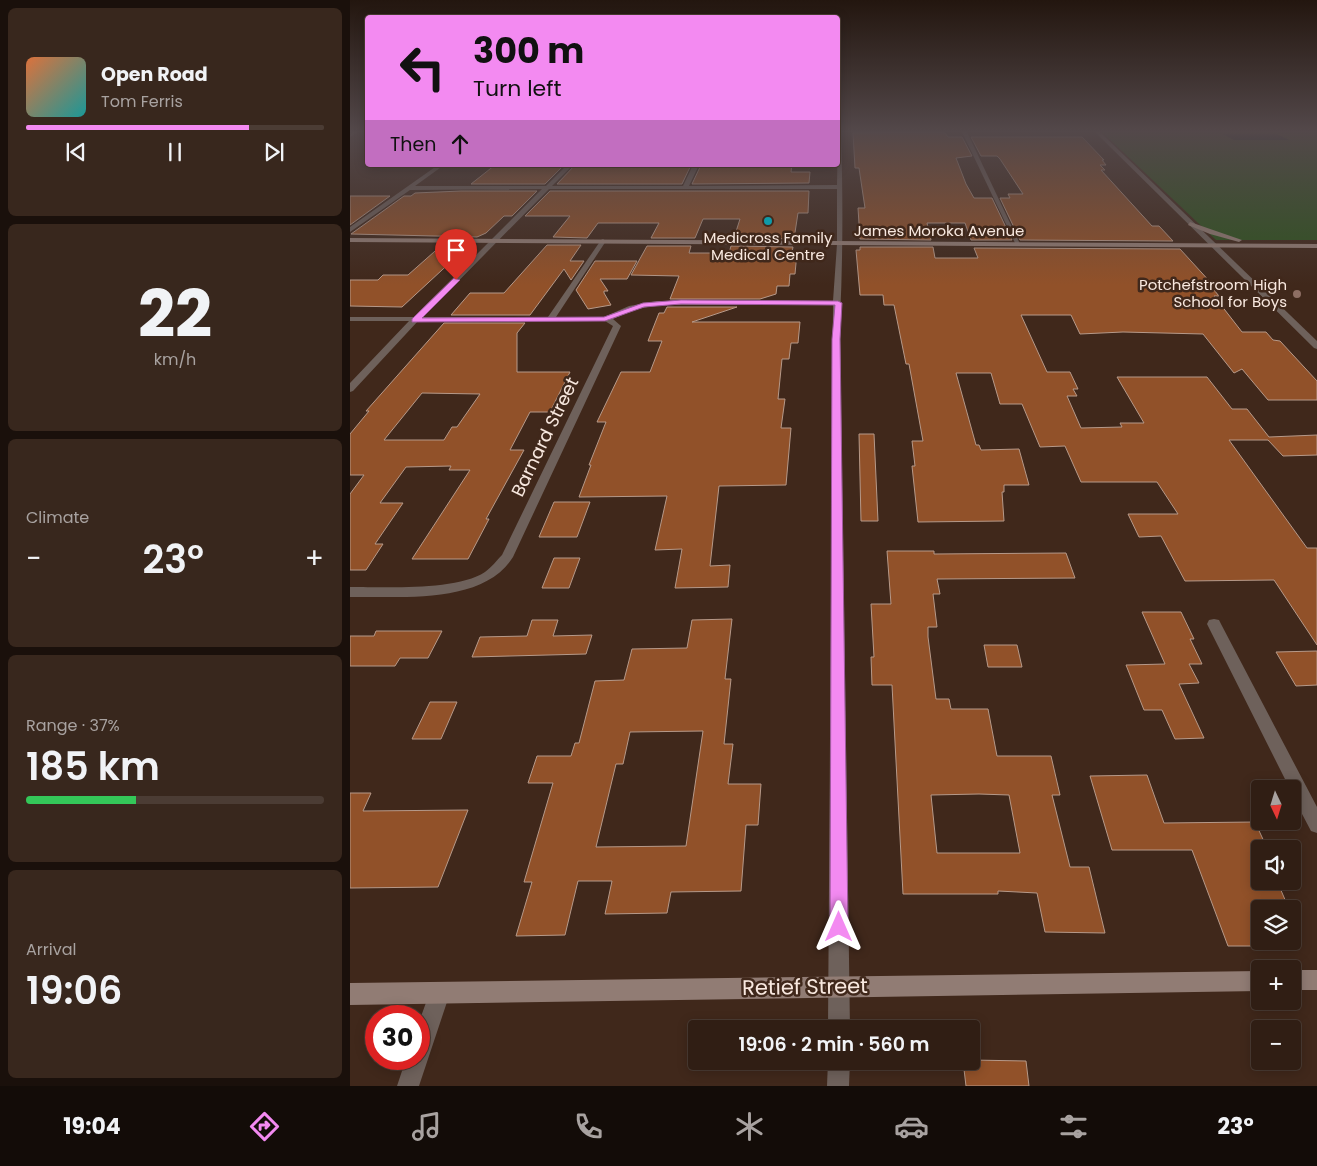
<!DOCTYPE html>
<html lang="en">
<head>
<meta charset="utf-8">
<style>
	body { margin:0; font-family:Poppins,sans-serif; background:#38271d; color:#f1f3f6; height:100vh; display:flex; flex-direction:column; font-size:19px; white-space:nowrap }
	* { box-sizing:border-box; margin:0 }
	p { font-size:16px; color:#a8a2a0 }
	.icon { flex:none; width:28px; height:28px; fill:none; stroke:currentColor; stroke-width:2; stroke-linecap:round; stroke-linejoin:round }
	.map { position:relative; flex:1; overflow:hidden }
	.sheet { display:flex; flex-direction:column; gap:8px; padding:8px; background:#1a100b; width:350px }
	.sheet>* { flex:none }
	.guide { position:absolute; left:15px; top:15px; width:475px; height:152px; border-radius:5px; box-shadow:0 2px 12px #0003,0 0 0 1px #4b3c34; background:#f38af1; color:#111; overflow:hidden }
	.needle { width:32px; rotate:176deg }
	.controls { position:absolute; left:901px; top:780px; display:grid; gap:10px }
	.controls a { display:grid; place-items:center; width:50px; height:50px; border-radius:5px; background:#301e14; box-shadow:0 2px 12px #0003,0 0 0 1px #4b3c34; font-size:25px }
	.speed { position:absolute; left:15px; top:1005px; display:flex; gap:10px; font-size:25px; font-weight:700; text-align:center }
	.speed>* { display:grid; place-content:center; width:65px; height:65px; border-radius:50%; background:#301e14; box-shadow:0 2px 12px #0003,0 0 0 1px #4b3c34; line-height:1 }
	.speed .limit { border:8px solid #d22; background:#fff; color:#111 }
	.pin { position:absolute; display:grid; place-items:center; width:42px; height:42px; color:#fff; margin:-51px -21px; border-radius:50% 50% 50% 0; rotate:-45deg; box-shadow:0 0 5px #0007 }
	.pin .icon { rotate:45deg }
	.me { position:absolute; width:55px; margin:-28px; rotate:0deg; stroke-linejoin:round; filter:drop-shadow(0 0 4px #0008) }
	.turn { display:flex; align-items:center; gap:18px; height:105px; padding:0 25px; font-size:22px }
	.turn .icon { width:65px; height:65px; stroke-width:2.5 }
	.turn b { display:block; font-size:35px; line-height:42px }
	.then { display:flex; align-items:center; height:48px; padding:0 25px; background:#0003; gap:10px; font-size:19px }
	.big { font-size:38px; font-weight:600; line-height:1.1 }
	.sheet .tile { flex:1; display:flex; flex-direction:column; justify-content:center; gap:8px; min-width:0; padding:0 18px; border-radius:8px; background:#38271d }
	.sheet .dial { align-items:center; gap:0 }
	.dial b { font-size:65px; line-height:1 }
	.song { display:flex; align-items:center; gap:15px }
	.cover { width:60px; height:60px; border-radius:8px; background:linear-gradient(135deg,hsl(20 70% 55%),hsl(180 70% 35%)) }
	.played { height:5px; border-radius:2px; background:linear-gradient(90deg,#f38af1 75%,#4b3c34 75%) }
	.keys { display:flex; justify-content:space-around; direction:ltr }
	.heat { display:flex; justify-content:space-between; align-items:center; font-size:28px; direction:ltr }
	.charge { height:8px; border-radius:4px; background:linear-gradient(90deg,#34c759 37%,#4b3c34 0) }
	.trip { position:absolute; left:338px; top:1020px; width:292px; height:50px; border-radius:5px; background:#301e14; box-shadow:0 2px 12px #0003,0 0 0 1px #4b3c34; font-weight:600; line-height:50px; text-align:center }
	.tabs { display:flex; height:80px; justify-content:space-around; align-items:center; background:#130c08; color:#a8a2a0 }
	.tabs .icon { width:35px; height:35px }
	.tabs .selected { color:#f38af1 }
	.tabs b { font-size:22px; color:#f1f3f6 }
	main { display:flex; flex:1; min-height:0 }
	.map>svg:first-child { display:block }
</style>
</head>
<body>
<main>
<section class="sheet">
<div class="tile">
<div class="song"><i class="cover"></i><div><b>Open Road</b><p>Tom Ferris</p></div></div>
<div class="played"></div>
<div class="keys"><svg class="icon" aria-label="previous" viewBox="0 0 24 24"><path d="M18 5L8 12l10 7zM5 5v14"/></svg><svg class="icon" aria-label="pause" viewBox="0 0 24 24"><path d="M8 5v14M16 5v14"/></svg><svg class="icon" aria-label="next" viewBox="0 0 24 24"><path d="M6 5l10 7-10 7zM19 5v14"/></svg></div>
</div>
<div class="tile dial"><b>22</b><p>km/h</p></div>
<div class="tile"><p>Climate</p>
<div class="heat"><a>−</a><b class="big">23°</b><a>+</a></div>
</div>
<div class="tile"><p>Range · 37%</p><b class="big">185 km</b><div class="charge"></div></div>
<div class="tile"><p>Arrival</p><b class="big">19:06</b></div>
</section>
<div class="map">
<svg width="967" height="1086" viewBox="0 0 967 1086">
	<rect width="100%" height="100%" fill="#40281b"/>
	<path fill="#2e521f" d="M752 132H967V240H866Z"/>
	<path fill="#002127" d="M873 134H927L939 140H884Z"/>
	<g fill="#915129" stroke="#b69989" fill-rule="evenodd">
		<path d="M585 132 595 133 598 137H612L622 156 606 158 616 184 624 198H642L662 240H621L615 223H577L581 240 510 239 508 208H515L509 168H505L503 133Z"/>
		<path d="M621 137H732L754 160H752L756 165H750L755 170H751L802 226H809L823 241 670 240 650 198H660L658 194H673L650 159 647 156H631Z"/>
		<path d="M145 165H214L195 184H121Z"/>
		<path d="M225 165H341L332 184H207Z"/>
		<path d="M351 165H442L441 172H460L459 183 342 184Z"/>
		<path d="M111 191H187L162 216H154L136 233 127 237 1 234 54 196H61L65 193Z"/>
		<path d="M200 191H459L458 213H448L444 239 384 238 390 219H353L345 238H301L309 223H248L237 238 203 237 220 216H175Z"/>
		<path d="M0 196H40L0 225Z"/>
		<path d="M93 244 119 245 52 307 0 306V280H28L33 275H58Z"/>
		<path d="M197 245H231L220 261H234L221 280 214 269 180 315H101L120 293H154Z"/>
		<path d="M297 246H341L339 253H379L381 246 443 247 442 252H447L445 274H440L439 286H427L426 294 410 299H320L329 276 281 275Z"/>
		<path d="M510 247H583L585 258H628L624 248 830 249 862 284H859L869 296H864L892 332H916L923 340 930 341 967 381V400H918L892 369 884 373 853 334 773 332 730 334 721 315H671L697 372H720L728 389H723L727 396H717L731 428 772 427 770 423H794L767 377H857L882 409H897L919 437 967 435V455L933 456 918 440H879L957 548H967V645L924 580 835 581 811 536 789 537 778 514H828L807 482H731L715 446 690 447 672 404H650L641 373H606L626 445H629L631 450 669 449 679 485H654V492H652L654 521 568 522 562 466H565L562 441H573L559 364H556L544 305H534L533 295H510L506 250H510Z"/>
		<path d="M245 261H287L277 279H250L258 291H254V293L261 305 238 309 226 290Z"/>
		<path d="M317 307H387L342 322H450L448 343H441L439 359H432L428 399H435L431 428H441L436 485 369 486 360 566 380 565 378 587 325 588 332 549 305 550 317 496 229 497 241 465H239L256 422H247L271 372H300L312 341H298L309 313H314Z"/>
		<path d="M94 323H175L167 333V372H220L200 412H180L160 450H174L136 519H139L118 559H62L120 470H99L101 466 56 467 30 503H53L25 544H33L16 570H0V494L14 475H0V434L19 411H16ZM72 393 130 394 107 427H102L94 440H34Z"/>
		<path d="M509 434H524L528 521H511Z"/>
		<path d="M204 502H240L227 537H189Z"/>
		<path d="M537 551H584V554L716 553 725 578 587 579 590 594H583L587 627H578V637L586 699H599L601 709H638L647 756H701L710 795H702L720 867H739L755 933 695 932 687 893 648 891V894H553L542 685H522L521 657H524L521 604H541ZM629 794 659 795 670 853H587L581 795Z"/>
		<path d="M204 558H230L219 588H192Z"/>
		<path d="M792 612H831L844 639H840L852 664H839L849 683 829 684 854 738 825 739 812 710H794L776 665 815 664Z"/>
		<path d="M382 619 375 679H381L374 744H383L378 784H411L408 825H396L391 891 321 892 317 913 255 914 262 881H228L215 935 166 936 182 882H174L203 783H178L187 756H221L225 743H229L245 681 274 680 282 649 337 648 342 620ZM353 731 336 846 246 847 266 764H273L280 732Z"/>
		<path d="M182 620H208L203 636 242 635 236 654 122 657 130 637 177 636Z"/>
		<path d="M26 631H92L78 658H50L45 666H0V636H24Z"/>
		<path d="M634 645H667L672 667H638Z"/>
		<path d="M967 651V685L946 686 926 652Z"/>
		<path d="M80 702H107L91 739H62Z"/>
		<path d="M797 775 814 823 905 822 917 848H910V881H927L939 909H910V946H878L842 850H762L740 776Z"/>
		<path d="M0 793H21L13 811 118 810 88 887 0 888Z"/>
		<path d="M621 1060 676 1061 679 1086H616L613 1061Z"/>
	</g>
	<g fill="none" stroke-linecap="round" stroke-linejoin="round">
		<g fill="#6e615b" fill-rule="evenodd">
			<path d="M2 132H8L0 137Z"/>
			<path d="M488 132H491C493 195 493 258 490 319L500 1029H478L483 305H307L284 310 263 319 271 326 163 557C133 605 50 596 0 597V587C35 587 106 591 135 572 142 567 146 561 152 555L263 326 255 321H68L3 391 0 392V383L59 321H0V317H64L192 189 60 190 0 232V227L88 165H94L65 186H196L217 165H223L202 186H333L343 165H349L339 186 487 185ZM199 189H487V244L483 301H307L279 306 254 317H206L256 241 253 239 251 240 198 317H73Z"/>
			<path d="M612 132H617L671 246 666 245Z"/>
			<path d="M745 132H750L967 341V349L964 348Z"/>
			<path d="M864 619 869 620 871 624 967 807V833L961 831 942 795V789H940L857 624 859 620Z"/>
			<path d="M89 982 96 986 100 993 69 1086H47L56 1059H69V1022L82 986Z"/>
			<path d="M478 1061H500L499 1086H477Z"/>
		</g>
		<g fill="#917c74" fill-rule="evenodd">
			<path d="M840 222 892 240 889 242 860 234 838 225Z"/>
			<path d="M0 238 967 244V248L0 242Z"/>
			<rect x="942" y="970" width="25" height="20"/>
			<path d="M910 971V991L0 1005V983Z"/>
		</g>
	</g>
	<linearGradient id="sky" x2="0" y2="1"><stop stop-color="#23160f"/><stop offset="0.46" stop-color="#53484a"/><stop offset="1" stop-color="#53484a" stop-opacity="0"/></linearGradient>
	<rect width="967" height="285" fill="url(#sky)"/>
	<path fill="#f38af1" stroke="#9e5a9d" d="M104 278 110 280 72 318 254 317 293 303 331 300 488 301 492 303 490 339 498 927 495 934 489 936 482 934 480 927 482 339 485 305 331 304 294 307 255 321 62 322V319Z"/>
	<circle fill="#0f9aa8" stroke="#40281b" stroke-width="2" cx="418" cy="221" r="5"/>
	<circle fill="#8d6e63" stroke="#40281b" stroke-width="2" cx="947" cy="294" r="5"/>
	<g text-anchor="middle" stroke-width="5" stroke-linejoin="round" paint-order="stroke">
		<g font-size="15" fill="#f8e8df" stroke="#40281b">
			<text x="589" y="236">James Moroka Avenue</text>
		</g>
		<g font-size="15" fill="#f8e8df" stroke="#40281b">
			<text x="418" y="243">Medicross Family<tspan x="418" dy="17">Medical Centre</tspan></text>
			<text x="937" y="290" text-anchor="end">Potchefstroom High<tspan x="937" dy="17">School for Boys</tspan></text>
		</g>
		<g font-size="18" fill="#f8e8df" stroke="#40281b">
			<text transform="translate(195 437) rotate(-64)" y="6">Barnard Street</text>
		</g>
		<g font-size="21" fill="#f8e8df" stroke="#40281b">
			<text transform="translate(455 987) rotate(-1)" y="7">Retief Street</text>
		</g>
	</g>
</svg>
<div class="controls">
<a><svg class="needle" viewBox="-14 -14 28 28"><path d="M0-13l5 13h-10z" fill="#e53935"/><path d="M0 13l5-13h-10z" fill="#a8a2a0"/></svg></a>
<a><svg class="icon" aria-label="sound" viewBox="0 0 24 24"><path d="M4 9h4l5-4v14l-5-4H4zM17 9q2 3 0 6"/></svg></a>
<a><svg class="icon" aria-label="layers" viewBox="0 0 24 24"><path d="M12 4l9 5-9 5-9-5zM3 14l9 5 9-5"/></svg></a>
<a>+</a>
<a>−</a>
</div>
<div class="speed"><div class="limit">30</div></div>
<div class="pin" style="left:106px;top:280px;background:#d93025"><svg class="icon" aria-label="arrive" viewBox="0 0 24 24"><path d="M6 21V4h12l-3 4 3 4H6"/></svg></div>
<svg class="me" style="left:489px;top:927px" viewBox="-20 -20 40 40"><path d="M0-17L14 15 0 8-14 15z" fill="#f38af1" stroke="#fff" stroke-width="4"/></svg>
<div class="trip">19:06 · 2 min · 560 m</div>
<div class="guide">
<div class="turn"><svg class="icon" aria-label="left" viewBox="0 0 24 24"><path d="M17 20v-9H6M10 6l-5 5 5 5"/></svg><div><b>300 m</b>Turn left</div></div>
<div class="then">Then<svg class="icon" aria-label="ahead" viewBox="0 0 24 24"><path d="M12 20V5M6 11l6-6 6 6"/></svg></div>
</div>
</div>
</main>
<nav class="tabs">
<b>19:04</b>
<svg class="icon selected" aria-label="directions" viewBox="0 0 24 24"><path d="M12 3l9 9-9 9-9-9zM9 14v-3h6M13 9l2 2-2 2"/></svg>
<svg class="icon" aria-label="music" viewBox="0 0 24 24"><path d="M9 18V5l10-2v13"/><circle cx="6" cy="18" r="3"/><circle cx="16" cy="16" r="3"/></svg>
<svg class="icon" aria-label="phone" viewBox="0 0 24 24"><path d="M5 4h4l2 5-3 2q2 4 5 5l2-3 5 2v4C11 20 4 13 5 4z"/></svg>
<svg class="icon" aria-label="climate" viewBox="0 0 24 24"><path d="M12 3v18M4 7l16 10M4 17L20 7"/></svg>
<svg class="icon" aria-label="car" viewBox="0 0 24 24"><path d="M5 17H2v-5l4-1 3-4h7l3 4 3 1v5h-3M9 17h6M6 11h13"/><circle cx="7" cy="17" r="2"/><circle cx="17" cy="17" r="2"/></svg>
<svg class="icon" aria-label="filters" viewBox="0 0 24 24"><path d="M4 7h16M4 17h16"/><circle cx="9" cy="7" r="2"/><circle cx="15" cy="17" r="2"/></svg>
<b>23°</b>
</nav>
</body>
</html>
